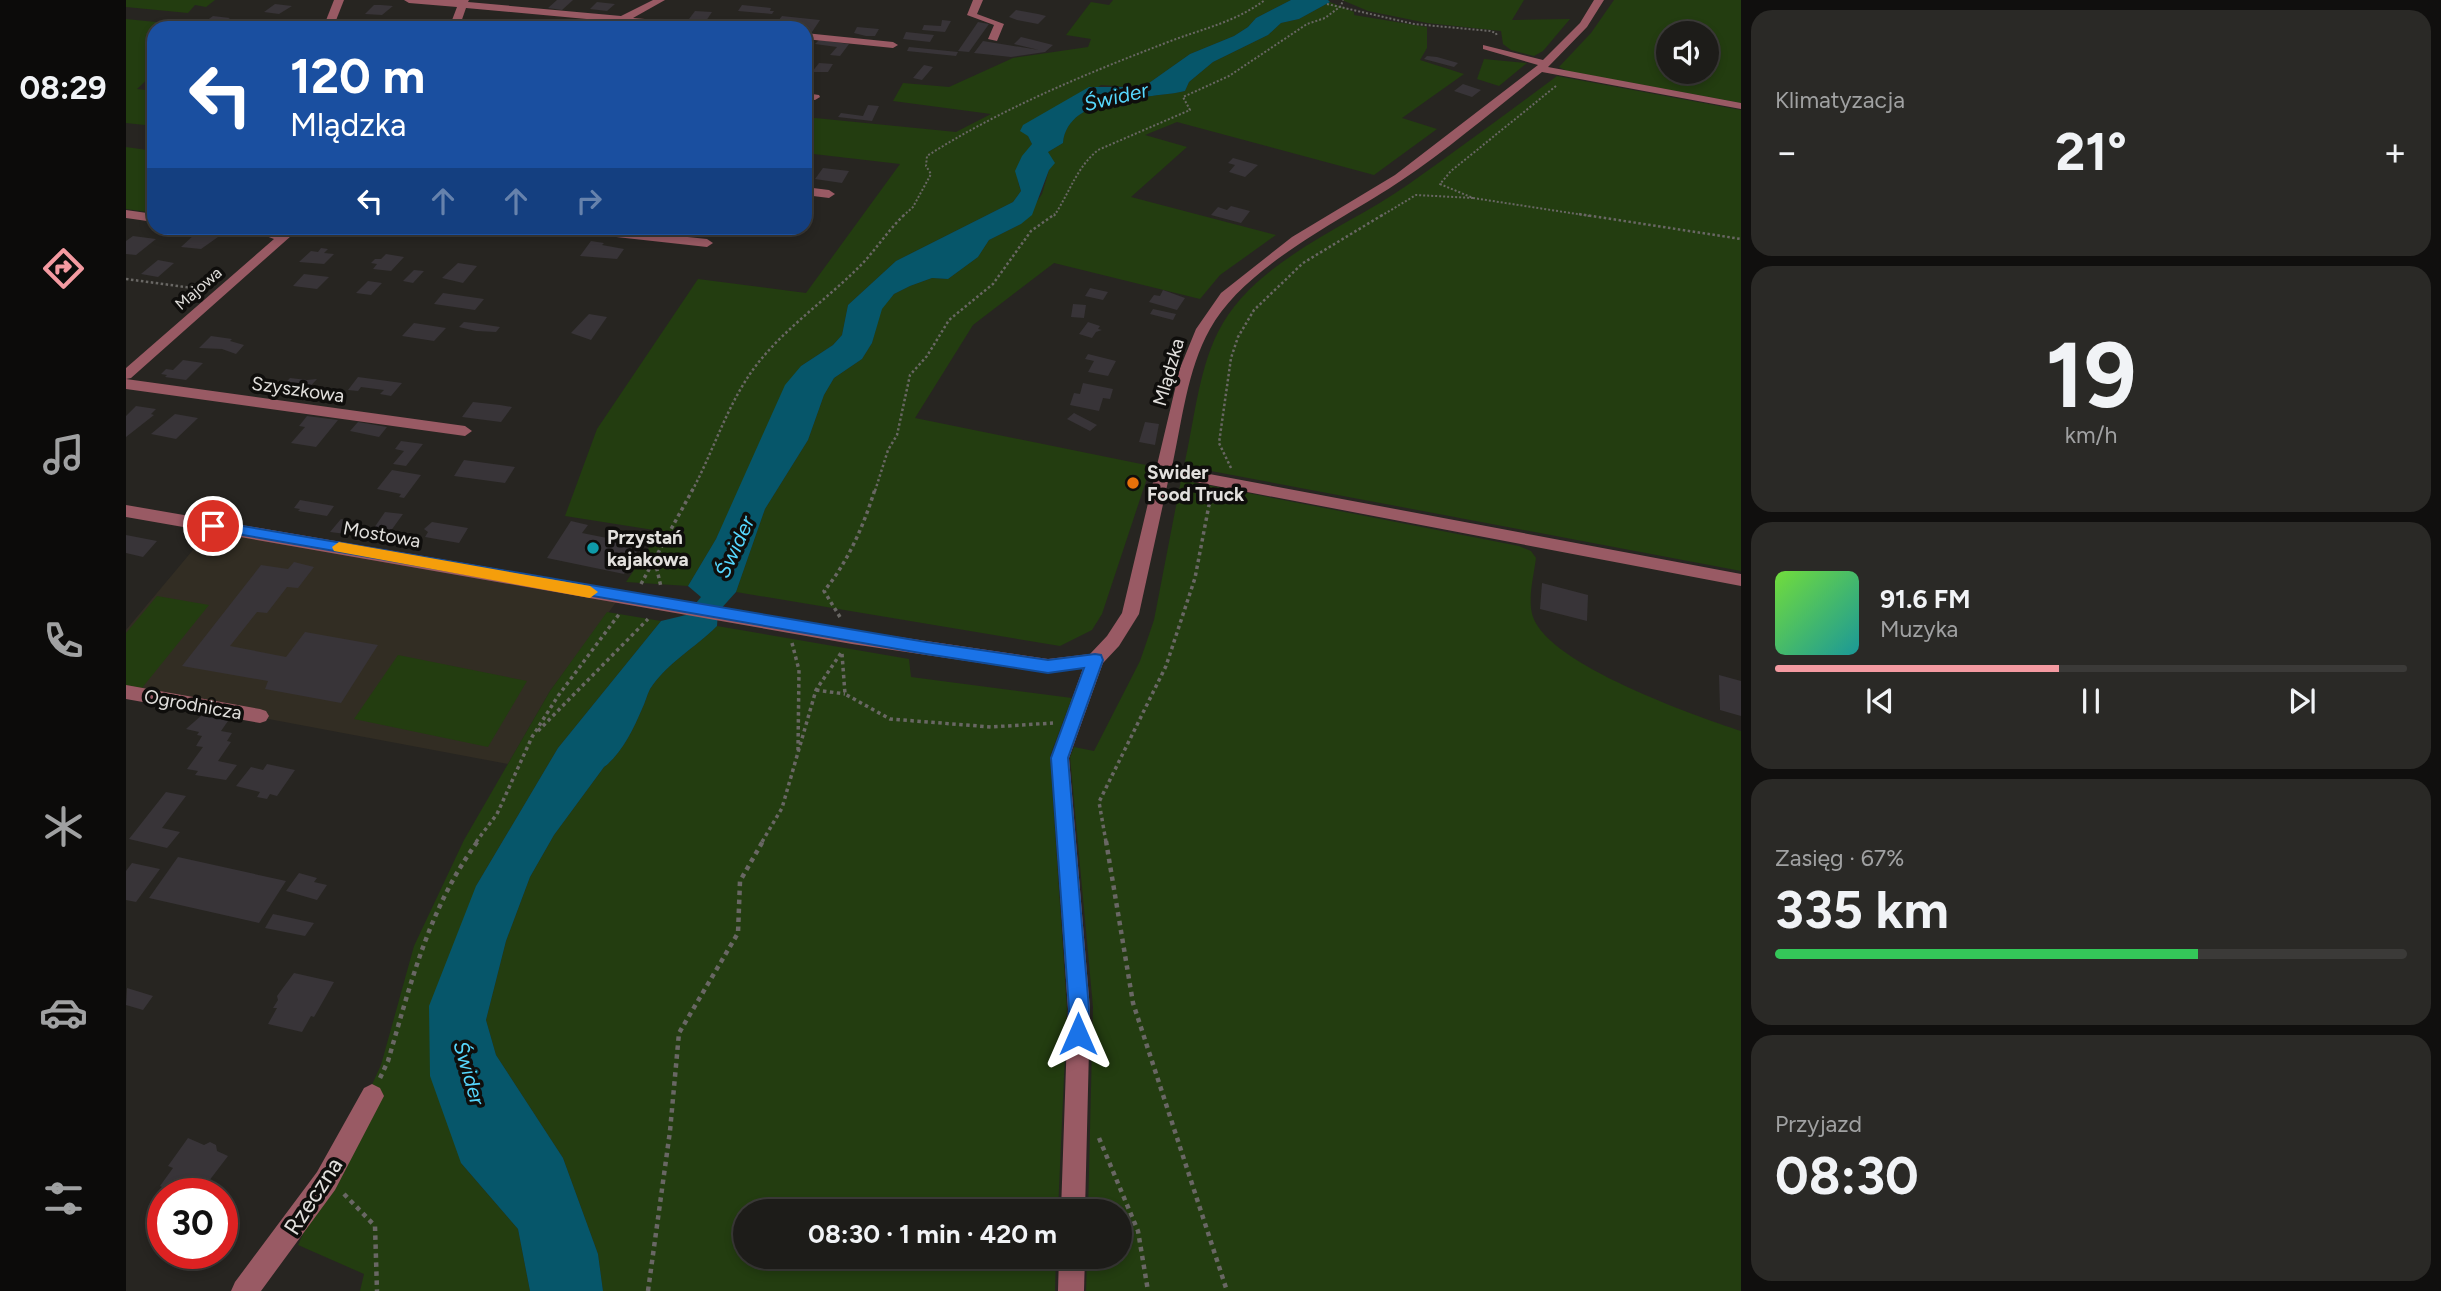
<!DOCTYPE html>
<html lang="pl">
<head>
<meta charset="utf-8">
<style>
	body { margin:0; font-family:Figtree,sans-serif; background:#2a2926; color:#f1f3f6; height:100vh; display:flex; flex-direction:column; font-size:26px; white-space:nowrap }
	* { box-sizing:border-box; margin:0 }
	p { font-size:23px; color:#a0a1a2 }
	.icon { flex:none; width:38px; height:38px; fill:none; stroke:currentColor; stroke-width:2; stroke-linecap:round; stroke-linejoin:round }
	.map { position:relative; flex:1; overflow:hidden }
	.side { display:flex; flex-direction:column; gap:10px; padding:10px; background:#100f0e; width:700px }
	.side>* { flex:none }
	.hud { position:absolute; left:21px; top:21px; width:665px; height:214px; border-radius:21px; box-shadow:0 4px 10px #0003,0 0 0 2px #3b3a38; background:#1a4fa0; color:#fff; overflow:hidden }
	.fabs { position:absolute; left:1530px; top:21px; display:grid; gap:14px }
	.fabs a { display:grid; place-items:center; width:63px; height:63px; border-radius:50%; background:#1d1c19; box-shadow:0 4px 10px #0003,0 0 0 2px #3b3a38; font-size:35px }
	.speed { position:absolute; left:21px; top:1178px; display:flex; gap:14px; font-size:35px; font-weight:700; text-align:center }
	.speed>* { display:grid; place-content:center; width:91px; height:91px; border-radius:50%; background:#1d1c19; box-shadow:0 4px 10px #0003,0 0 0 2px #3b3a38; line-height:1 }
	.speed .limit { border:10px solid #d22; background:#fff; color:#111 }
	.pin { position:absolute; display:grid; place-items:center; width:60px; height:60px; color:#fff; margin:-30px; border:4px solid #fff; border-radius:50%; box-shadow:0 2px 7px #0007 }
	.me { position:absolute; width:77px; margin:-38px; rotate:0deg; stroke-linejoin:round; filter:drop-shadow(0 0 5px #0008) }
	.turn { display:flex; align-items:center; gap:24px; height:147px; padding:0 28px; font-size:32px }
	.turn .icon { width:91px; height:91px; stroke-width:2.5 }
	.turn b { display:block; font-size:49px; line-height:60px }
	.lanes { display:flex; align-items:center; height:66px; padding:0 28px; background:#0003; justify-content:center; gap:35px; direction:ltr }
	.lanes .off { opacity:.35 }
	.big { font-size:52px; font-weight:700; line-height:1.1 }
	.side .widget { flex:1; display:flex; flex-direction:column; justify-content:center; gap:10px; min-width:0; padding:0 24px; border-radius:21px; background:#2a2926 }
	.side .dial { align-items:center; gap:0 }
	.dial b { font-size:91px; line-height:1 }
	.song { display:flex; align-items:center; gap:21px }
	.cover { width:84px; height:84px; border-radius:10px; background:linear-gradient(135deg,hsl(100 70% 55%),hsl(180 70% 35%)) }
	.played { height:7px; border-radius:4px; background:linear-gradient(90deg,#f49aa1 45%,#3b3a38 45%) }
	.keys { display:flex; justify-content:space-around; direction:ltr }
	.heat { display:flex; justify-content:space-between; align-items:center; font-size:38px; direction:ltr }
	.charge { height:10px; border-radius:5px; background:linear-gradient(90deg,#34c759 67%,#3b3a38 0) }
	.trip { position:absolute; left:607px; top:1199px; width:399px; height:70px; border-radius:35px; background:#1d1c19; box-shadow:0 4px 10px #0003,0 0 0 2px #3b3a38; font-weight:700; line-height:70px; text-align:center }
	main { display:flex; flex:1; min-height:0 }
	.tabs { display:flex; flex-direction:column; width:126px; justify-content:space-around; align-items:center; background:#0c0b0a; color:#a0a1a2 }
	.tabs .icon { width:49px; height:49px }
	.tabs .active { color:#f49aa1 }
	.tabs b { font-size:32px; color:#f1f3f6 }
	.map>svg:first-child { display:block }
</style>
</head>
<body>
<main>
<nav class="tabs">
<b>08:29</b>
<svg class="icon active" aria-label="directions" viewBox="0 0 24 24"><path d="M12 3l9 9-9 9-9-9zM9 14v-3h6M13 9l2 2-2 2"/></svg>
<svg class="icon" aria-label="music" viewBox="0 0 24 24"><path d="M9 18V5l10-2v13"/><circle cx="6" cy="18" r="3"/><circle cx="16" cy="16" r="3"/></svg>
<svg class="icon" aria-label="phone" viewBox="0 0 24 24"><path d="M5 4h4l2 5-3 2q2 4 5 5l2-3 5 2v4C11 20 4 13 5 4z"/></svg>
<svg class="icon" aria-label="climate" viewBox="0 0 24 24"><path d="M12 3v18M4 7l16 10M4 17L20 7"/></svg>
<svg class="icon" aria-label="car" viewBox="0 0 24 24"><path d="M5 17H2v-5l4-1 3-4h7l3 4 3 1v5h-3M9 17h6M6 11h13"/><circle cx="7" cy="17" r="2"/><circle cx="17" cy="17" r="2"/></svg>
<svg class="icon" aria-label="filters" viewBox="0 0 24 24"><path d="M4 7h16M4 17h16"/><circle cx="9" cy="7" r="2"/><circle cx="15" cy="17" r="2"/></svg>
</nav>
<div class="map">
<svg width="1615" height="1291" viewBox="0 0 1615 1291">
	<rect width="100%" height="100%" fill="#272521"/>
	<path fill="#322d23" d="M87 526 494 597 424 691 382 764 0 692V630Z"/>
	<g fill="#233d10" fill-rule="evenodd">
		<path d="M0 0H89L80 7 69 5 62 13 0 7Z"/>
		<path d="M987 0H1165L1130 18 1122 27 1108 36 1064 54 1023 83 1004 87 975 85 902 136 906 144C896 162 886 168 895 191L887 202 770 261 722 305 716 335 707 345 675 366 590 539 562 586 500 582 534 531 439 516 471 429 572 279 680 293 774 164 679 153V117L830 132 865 114 767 101 777 83 823 87 887 58 962 47 965 39 940 35 965 2 983 5Z"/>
		<path d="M1216 0H1398L1386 20 1444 19 1417 51 1408 56 1385 50 1377 44 1375 31 1301 23 1242 11Z"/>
		<path d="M1488 0H1615V103L1441 71 1433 67 1465 33ZM1542 33H1580V72H1542Z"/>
		<path d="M1204 2 1228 12V15L1301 27V48L1294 60 1338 74 1276 118 1311 129 1248 175 1051 122 1019 135 1061 147 1005 197 1150 235 1094 275 1074 299 928 263 847 325 789 418 1025 466 976 614 966 630 934 646 610 592 639 509 682 440 698 395 708 378 736 359 746 343 755 309 768 294 784 286 806 278 822 279 852 257 863 240 895 224 916 194 923 170 922 152 937 143C942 93 1023 100 1059 91L1063 82 1087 62 1142 35 1155 23 1173 19Z"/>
		<path d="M0 19 90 28H28V73L11 89 28 91V126L0 123Z"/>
		<path d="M1358 59 1401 63 1373 86 1351 79Z"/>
		<path d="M1431 76 1615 110V571L1058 466C1068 423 1072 372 1092 332 1128 261 1218 229 1280 186 1331 150 1381 113 1431 76Z"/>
		<path d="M0 147 28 151V213L0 209Z"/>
		<path d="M1055 480 1393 546 1405 551 1410 558C1408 575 1401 600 1407 617 1424 665 1567 715 1615 731V1291H960L961 1257 994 1256V1211H962L967 1007 944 757 948 747 968 751 1014 661 1028 620Z"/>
		<path d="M31 596 83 605 16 688 0 685V633Z"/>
		<path d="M481 612 535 621 432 748 350 886 335 1163 392 1229 404 1291H234L238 1274 172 1245 255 1065 288 946 338 840 424 691Z"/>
		<path d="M591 626 783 659 785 677 946 698 924 756 941 1010 932 1211H620V1256L930 1257 929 1291H477L472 1254 437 1158 370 1055 360 1020 380 941 404 877 428 835 478 767C495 755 508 728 516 709 519 703 521 695 524 689 540 664 570 647 591 626Z"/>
		<path d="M272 655 401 681 362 747 228 719Z"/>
	</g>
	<path fill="#06566a" d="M1165 0H1202L1204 2 1173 19 1155 23 1142 35 1087 62 1063 82 1059 91C1024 100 942 93 937 143L922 152 929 163 923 170 906 215 895 224 863 240 852 257 822 279 806 278 784 286 768 294 756 309 746 343 736 359 708 378 698 395 682 440 639 509 610 592 592 612 591 626C570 647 540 664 524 689 521 695 519 703 516 709 508 728 495 755 478 767L428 835 404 877 380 941 360 1020 370 1055 437 1158 472 1254 477 1291H404L392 1229 335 1163 304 1076 303 1006 350 886 432 748 535 621 560 615 575 597 562 586 590 539 659 385 675 366 707 345 716 335 722 305 770 261 887 202 895 191 889 171 896 156 906 144 902 136 894 131 897 125 963 87H1004L1023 83 1064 54 1108 36 1122 27 1130 18Z"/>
	<g fill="#383438">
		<path d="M431 0H447L436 10 422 8Z"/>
		<path d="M471 2 489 4 481 11 464 9Z"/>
		<path d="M149 4 166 6 153 14 138 12Z"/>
		<path d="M248 5H255L267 6 256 15 239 14Z"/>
		<path d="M616 5 645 8 644 11H648L646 14 612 11Z"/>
		<path d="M890 10 912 14 920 16 912 24 891 20 883 17Z"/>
		<path d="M569 11 586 12 580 21 563 19Z"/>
		<path d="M87 16 104 18 92 26 76 24Z"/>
		<path d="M656 16 694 20 684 35 679 34V28H672L675 23 652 21Z"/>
		<path d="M816 20 825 21 819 32 796 30 798 25 815 26Z"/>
		<path d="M852 22 863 24 843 52 832 51Z"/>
		<path d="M731 27 753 29 749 36H740L728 33Z"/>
		<path d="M780 32 808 35 804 42 777 39Z"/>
		<path d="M895 37 927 45 919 52 885 57 848 53 857 41 913 50 888 44Z"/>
		<path d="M693 40 723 44 714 56 704 55 711 47 689 44Z"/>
		<path d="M783 47 832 52 830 56 781 51Z"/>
		<path d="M1301 56 1311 57 1332 63 1328 67 1298 59Z"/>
		<path d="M693 63 707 64 702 72H686Z"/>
		<path d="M798 65 807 67 796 80 787 78Z"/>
		<path d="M1337 84 1355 90 1346 97 1328 91Z"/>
		<path d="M742 105 753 106 746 121 712 117 715 113 737 116Z"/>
		<path d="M1107 158 1132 165 1119 177 1103 172 1109 165 1102 163Z"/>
		<path d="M697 168 723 171 716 183 689 179Z"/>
		<path d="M1105 206 1124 211 1115 223 1085 215 1092 207 1101 210Z"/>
		<path d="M593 228H627L623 234 617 235 590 232Z"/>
		<path d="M69 234 92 237 75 249 55 247Z"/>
		<path d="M7 236 30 239 10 255 0 254V241Z"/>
		<path d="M465 241 478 243 476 245 498 249 491 259 454 256Z"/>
		<path d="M195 248 202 249 198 253 208 254 198 264 173 262 185 251 192 252Z"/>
		<path d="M260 254 278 257 265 271 247 269 251 264 245 263 249 259H255Z"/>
		<path d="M32 260 48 263 32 277 15 274Z"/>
		<path d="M332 263 351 266 337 283 316 278Z"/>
		<path d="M288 270 298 271 287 283 277 281Z"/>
		<path d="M178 274 203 277 191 289 167 286Z"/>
		<path d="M242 281 256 283 245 295 230 293Z"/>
		<path d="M964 288 982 292 977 300 959 296Z"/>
		<path d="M1037 290 1059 298 1051 310 1023 302 1028 295 1034 296Z"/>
		<path d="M317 293 358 299 349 310 308 304Z"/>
		<path d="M947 304 960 305 958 318 945 317Z"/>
		<path d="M1027 309 1050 314 1047 320 1024 314Z"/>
		<path d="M463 314 481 317 465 340 445 333Z"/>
		<path d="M338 322 348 323 374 327 370 332 350 331 333 327Z"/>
		<path d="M962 322 974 326 972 329 976 330 970 332 966 338 953 334Z"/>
		<path d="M288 323 320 328 308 341 276 336Z"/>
		<path d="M85 336 106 339 104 341 118 345 110 354 96 349 73 348Z"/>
		<path d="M962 354 990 361 982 376 962 372 968 361 959 359Z"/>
		<path d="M57 360 77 363 60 380 39 377 41 375 35 374 40 369 47 370Z"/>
		<path d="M232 377 276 383 265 396 254 394 258 390 235 387 232 391 222 390Z"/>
		<path d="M164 378 181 380 191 379 178 393 153 390Z"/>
		<path d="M957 383 987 389 984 399 977 398 973 411 944 405 948 393 954 394Z"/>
		<path d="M347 402 374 405 386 407 375 422 336 417Z"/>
		<path d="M10 406 30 409 25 414 28 415 0 437V416Z"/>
		<path d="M948 413 971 425 964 431 941 419Z"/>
		<path d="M49 414 72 418 50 439 25 434Z"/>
		<path d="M181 416 212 420 190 447 165 443 179 427 173 426Z"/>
		<path d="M232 422 261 427 253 437 224 431Z"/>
		<path d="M1019 422 1033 424 1029 445 1013 442Z"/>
		<path d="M275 441 297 444 280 466 267 464 278 451 269 449Z"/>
		<path d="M338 460 389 467 379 483 328 476Z"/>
		<path d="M266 470 295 475 278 498 273 497 275 494 251 489Z"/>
		<path d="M174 500 208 506 201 516 172 511 174 509 168 508Z"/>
		<path d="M259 512 277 514 259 539 204 532 215 519 224 520 221 525 248 528Z"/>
		<path d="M445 521 462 525 456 533 501 542 499 546 513 549 498 574 421 558Z"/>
		<path d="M306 522 342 528 333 543 299 537 302 532 298 529Z"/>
		<path d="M0 535 31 541 17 557 0 553Z"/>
		<path d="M168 562 188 567 172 588 161 587 141 613 131 612 104 646 160 657 179 632 252 645 215 703 139 689 142 681 56 666 135 565 162 569Z"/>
		<path d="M1416 583 1462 595 1461 621 1414 609Z"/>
		<path d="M1593 675 1615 681V716L1594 710Z"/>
		<path d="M76 715 102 721 95 731 106 733 101 741 105 742 92 761 111 765 100 780 69 775 72 771 61 769 77 747 70 746 76 736 71 735 73 732 60 729Z"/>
		<path d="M141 764 169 770 151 796 144 794 141 799 131 797 134 792 110 786 125 767 137 770Z"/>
		<path d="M40 792 60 796 36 828 54 832 41 848 3 839Z"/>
		<path d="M52 857 160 881 133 923 23 898Z"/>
		<path d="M6 863 34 869 10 902 0 900V871Z"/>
		<path d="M173 873 191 878 188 882 201 885 191 900 160 891Z"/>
		<path d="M147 914 188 923 179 936 139 928Z"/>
		<path d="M168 973 208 982 188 1017 185 1016 176 1032 142 1024 151 1008H147L152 1000 151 996Z"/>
		<path d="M1 988 27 996 17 1010 0 1005Z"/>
		<path d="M62 1138 78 1145 84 1142 90 1145 91 1151 102 1156 73 1194H40L42 1190 34 1186 47 1168 42 1166Z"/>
		<path d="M37 1198V1230L19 1222Z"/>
	</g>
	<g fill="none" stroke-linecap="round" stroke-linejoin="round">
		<g stroke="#696764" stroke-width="2" stroke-dasharray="2 2" stroke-linecap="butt">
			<path d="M1201 4 1288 24 1364 31 1370 33 1371 37"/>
			<path d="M1430 86 1325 171 1314 184 1347 198 1464 216"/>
			<path d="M777 216 787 207 805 174 800 166 801 156C873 110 957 75 1037 44 1074 29 1106 24 1139 0"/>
			<path d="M928 216C943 194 950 168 972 150L1064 110 1057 97 1103 76 1181 24 1199 18 1215 6 1217 0"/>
			<path d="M1255 216 1290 195 1347 198"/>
		</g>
		<g stroke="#696764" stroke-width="2.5" stroke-dasharray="2.5 2.5" stroke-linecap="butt">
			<path d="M1453 214 1615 239"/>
			<path d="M0 279 74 289"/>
			<path d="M1105 468 1093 443 1105 358 1112 337 1128 310 1177 263 1258 214"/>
			<path d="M566 491C587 452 600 408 626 371 653 333 696 303 730 270 748 253 761 231 779 214"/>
			<path d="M749 491 762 450 771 435 784 375 801 356 823 320 867 284 905 231 929 214"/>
		</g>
		<g stroke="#696764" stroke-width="3.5" stroke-dasharray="3.5 3.5" stroke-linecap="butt">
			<path d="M529 561 535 587"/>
			<path d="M515 584 567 489"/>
			<path d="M714 617 698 591C722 562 738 525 749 489"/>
			<path d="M666 643 673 670 672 750"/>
			<path d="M716 654 719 694 764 719 865 727 927 723"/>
			<path d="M690 690 719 694"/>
			<path d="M412 731 522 619"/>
			<path d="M350 842 371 814 406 737 432 696 494 613"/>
			<path d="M636 842 656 808 690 690 715 653"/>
			<path d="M980 842 973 802 1040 666 1069 578 1083 505 1093 498"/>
		</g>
		<g stroke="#696764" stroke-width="4.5" stroke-dasharray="4.5 4.5" stroke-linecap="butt">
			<path d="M980 841 1007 1003 1101 1291"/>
			<path d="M254 1078 262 1061C285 983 303 907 352 841"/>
			<path d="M973 1138 1012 1231 1022 1291"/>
			<path d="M218 1194 249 1226 251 1291"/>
			<path d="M522 1291 544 1131 553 1033 612 933 614 881 637 841"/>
		</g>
		<g fill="#995a64" fill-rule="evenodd">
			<path d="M208 0H218L207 28H197Z"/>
			<path d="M278 0H343L342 2 495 16 527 0H539L507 18 590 25 595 28H558L340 8 333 28H323L331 7 283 3Z"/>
			<path d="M847 0H857L851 14 878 24 871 41 862 39 868 25 841 15Z"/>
			<path d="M1468 0H1478L1461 27 1422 67 1615 103V109L1416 72C1370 108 1325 147 1276 180 1217 220 1119 265 1084 329 1061 370 1056 422 1046 467L1615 574V586L1043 477 1013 614 993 646 977 663 943 758 964 1009 959 1211H935L942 1009 925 758 957 668 922 673 726 644 0 517V505L726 630 922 659 964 654 981 636 996 613 1054 368 1070 329 1095 293 1166 237 1269 175 1412 65 1357 49V45L1417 60 1454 23Z"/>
			<path d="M679 33 767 42 772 45 767 48 679 39Z"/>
			<path d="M679 93 693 95 694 97 689 100 679 99Z"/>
			<path d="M679 187 703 190 709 194 703 198 679 195Z"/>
			<path d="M0 210 28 214V222L0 218Z"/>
			<path d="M105 228H144L155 233 161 228H174L5 378 0 379V368L148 239C135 232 116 236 105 228Z"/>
			<path d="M439 228H474L581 239 587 243 581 247 445 232Z"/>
			<path d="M0 379 339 426 346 431 339 436 0 389Z"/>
			<path d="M0 685 134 709 140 711 143 716 140 721 134 723 0 699Z"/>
			<path d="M246 1084 254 1088 258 1096 209 1190 135 1291H105L109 1282 191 1172 238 1088Z"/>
			<path d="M933 1256H959L958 1291H932Z"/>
		</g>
	</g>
	<path fill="#1a73e8" stroke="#114b97" stroke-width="2" d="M87 521 800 642 922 660 969 654 975 655 977 660 942 758 963 1009 962 1034 959 1041 952 1044 945 1041 942 1034 943 1009 925 758 958 668 922 673 800 654 82 529 80 526 82 522Z"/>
	<path fill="#f59e0b" d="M213 542 464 586 472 592 464 598 208 551 206 547Z"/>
	<circle fill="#e8710a" stroke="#0f0e0c" stroke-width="2.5" cx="1007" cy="483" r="7"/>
	<circle fill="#0f9aa8" stroke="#0f0e0c" stroke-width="2.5" cx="467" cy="548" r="7"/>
	<g text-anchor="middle" stroke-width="7" stroke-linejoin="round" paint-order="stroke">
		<g font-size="16" fill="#e2e0dd" stroke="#0f0e0c">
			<text transform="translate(72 288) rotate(-41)" y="6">Majowa</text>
		</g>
		<g font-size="19" fill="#e2e0dd" stroke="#0f0e0c">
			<text transform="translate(1042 372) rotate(-74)" y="7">Mlądzka</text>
			<text transform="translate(172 389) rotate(8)" y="7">Szyszkowa</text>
			<text transform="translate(256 534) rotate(10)" y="7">Mostowa</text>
			<text transform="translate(67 704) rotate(10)" y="7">Ogrodnicza</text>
		</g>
		<g font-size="19" font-weight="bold" fill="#e2e0dd" stroke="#0f0e0c" text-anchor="start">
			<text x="1021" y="479">Swider<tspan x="1021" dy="22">Food Truck</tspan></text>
			<text x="481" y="544">Przystań<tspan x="481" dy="22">kajakowa</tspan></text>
		</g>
		<g font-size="21" font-style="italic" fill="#56d7fe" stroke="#0f0e0c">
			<text transform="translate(990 97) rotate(-13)" y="7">Świder</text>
			<text transform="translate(609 547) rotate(-65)" y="7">Świder</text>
			<text transform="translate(343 1073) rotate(74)" y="7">Świder</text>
		</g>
		<g font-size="23" fill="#e2e0dd" stroke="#0f0e0c">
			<text transform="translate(187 1196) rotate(-57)" y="8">Rzeczna</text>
		</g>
	</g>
</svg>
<div class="fabs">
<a><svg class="icon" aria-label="sound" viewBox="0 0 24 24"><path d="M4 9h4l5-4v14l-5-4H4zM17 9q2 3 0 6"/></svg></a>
</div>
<div class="speed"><div class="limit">30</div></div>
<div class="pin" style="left:87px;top:526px;background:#d93025"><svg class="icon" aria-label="arrive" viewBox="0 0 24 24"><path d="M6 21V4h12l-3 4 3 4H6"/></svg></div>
<svg class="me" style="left:952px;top:1034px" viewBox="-20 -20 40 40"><path d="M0-17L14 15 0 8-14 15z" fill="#1a73e8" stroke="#fff" stroke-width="4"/></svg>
<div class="trip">08:30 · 1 min · 420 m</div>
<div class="hud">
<div class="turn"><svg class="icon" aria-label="left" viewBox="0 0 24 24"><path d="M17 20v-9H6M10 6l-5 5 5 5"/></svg><div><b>120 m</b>Mlądzka</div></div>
<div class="lanes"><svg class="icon" aria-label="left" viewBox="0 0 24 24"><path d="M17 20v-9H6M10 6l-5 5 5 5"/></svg><svg class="icon off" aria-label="ahead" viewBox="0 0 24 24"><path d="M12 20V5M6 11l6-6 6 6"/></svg><svg class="icon off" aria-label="ahead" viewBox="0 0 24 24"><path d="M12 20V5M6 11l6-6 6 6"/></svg><svg class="icon off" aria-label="right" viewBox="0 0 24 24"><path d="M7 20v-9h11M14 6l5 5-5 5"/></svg></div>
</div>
</div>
<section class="side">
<div class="widget"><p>Klimatyzacja</p>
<div class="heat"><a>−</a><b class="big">21°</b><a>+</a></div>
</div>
<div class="widget dial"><b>19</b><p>km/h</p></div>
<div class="widget">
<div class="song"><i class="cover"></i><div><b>91.6 FM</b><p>Muzyka</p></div></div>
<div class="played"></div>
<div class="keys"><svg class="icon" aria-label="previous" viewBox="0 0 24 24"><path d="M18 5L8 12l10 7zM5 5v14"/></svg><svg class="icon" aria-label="pause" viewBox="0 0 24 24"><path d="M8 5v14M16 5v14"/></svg><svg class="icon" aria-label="next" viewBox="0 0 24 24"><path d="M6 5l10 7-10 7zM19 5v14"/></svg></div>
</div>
<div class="widget"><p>Zasięg · 67%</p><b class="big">335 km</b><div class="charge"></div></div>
<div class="widget"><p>Przyjazd</p><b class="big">08:30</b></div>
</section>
</main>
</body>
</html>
